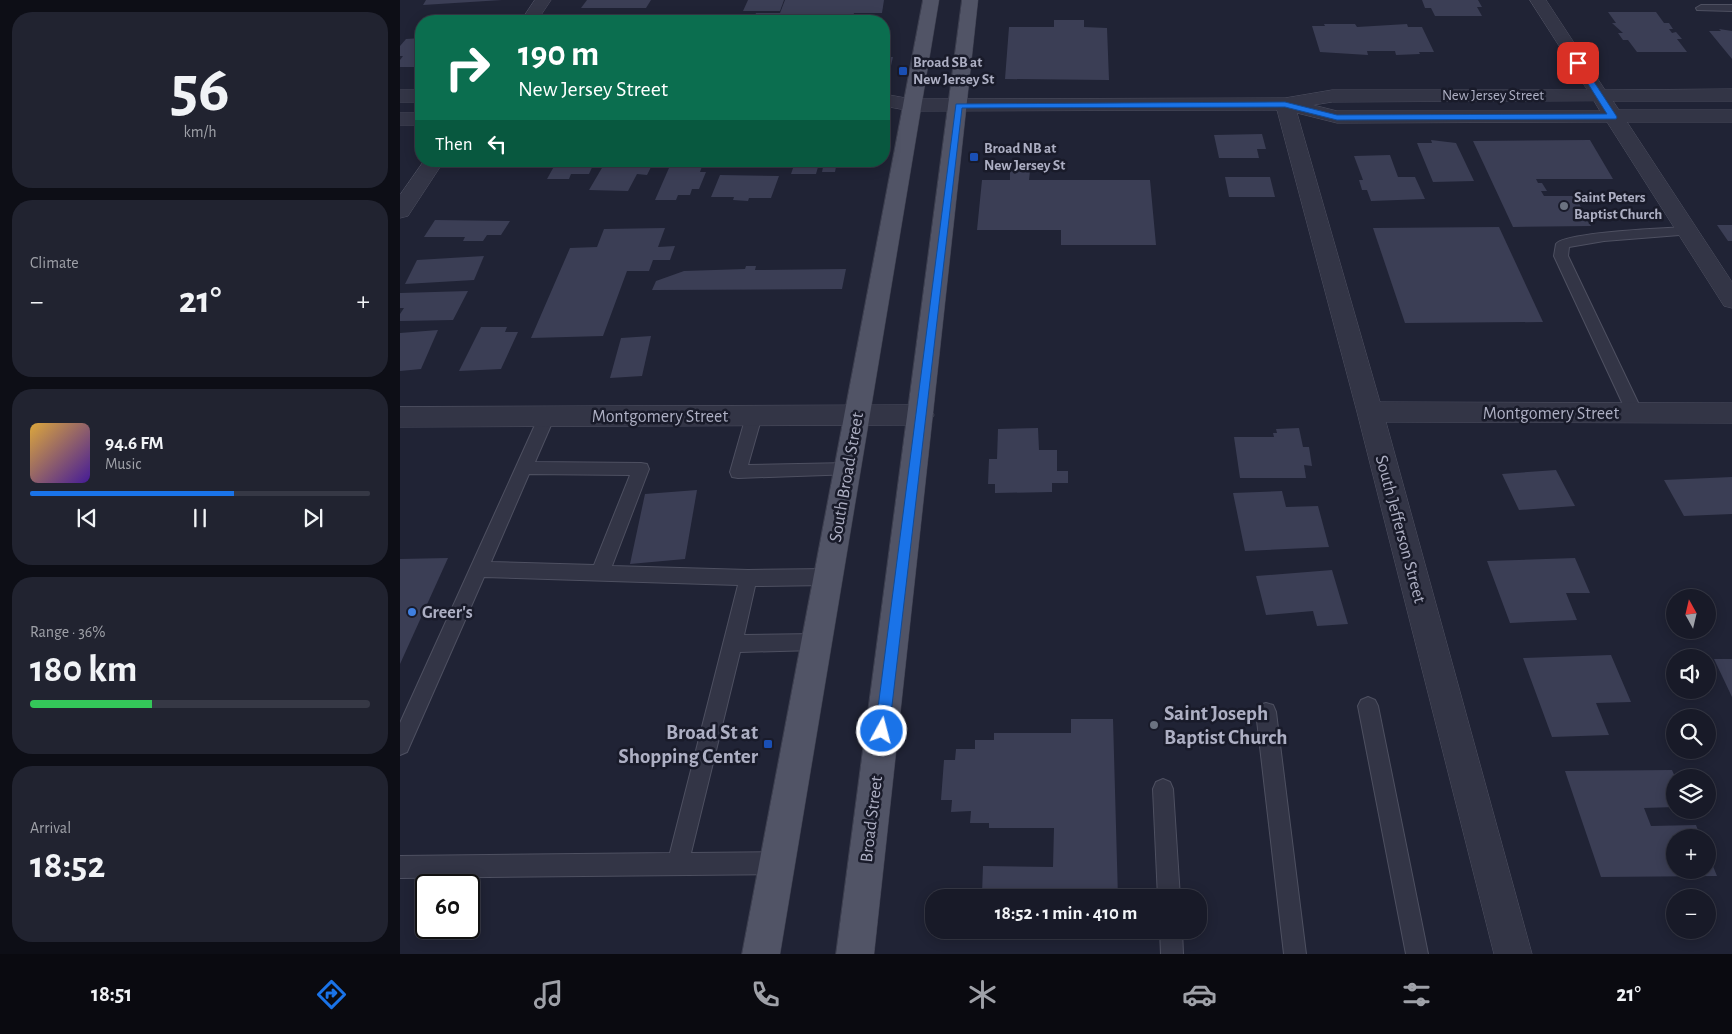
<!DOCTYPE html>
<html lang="en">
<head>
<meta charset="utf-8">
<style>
	body { margin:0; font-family:"Alegreya Sans",sans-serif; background:#212330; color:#f1f3f6; height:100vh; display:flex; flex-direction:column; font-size:19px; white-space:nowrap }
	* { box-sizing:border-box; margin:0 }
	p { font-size:16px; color:#9fa1a8 }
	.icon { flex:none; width:28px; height:28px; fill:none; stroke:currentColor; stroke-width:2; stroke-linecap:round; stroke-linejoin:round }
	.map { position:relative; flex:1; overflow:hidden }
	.details { display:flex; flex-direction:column; gap:12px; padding:12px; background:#0d0e16; width:400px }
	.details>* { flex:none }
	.hud { position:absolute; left:15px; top:15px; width:475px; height:152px; border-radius:20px; box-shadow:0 2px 12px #0003,0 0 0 1px #363845; background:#0b6e4f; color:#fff; overflow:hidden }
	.needle { width:32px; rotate:352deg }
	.tools { position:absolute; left:1266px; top:589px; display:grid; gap:10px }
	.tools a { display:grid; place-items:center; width:50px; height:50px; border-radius:50%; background:#181a28; box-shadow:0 2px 12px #0003,0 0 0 1px #363845; font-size:25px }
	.speed { position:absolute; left:15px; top:874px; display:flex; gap:10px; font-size:25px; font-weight:700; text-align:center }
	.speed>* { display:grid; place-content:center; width:65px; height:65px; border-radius:50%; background:#181a28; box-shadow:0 2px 12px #0003,0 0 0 1px #363845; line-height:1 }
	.speed .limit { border:2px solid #111; border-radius:8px; background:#fff; color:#111 }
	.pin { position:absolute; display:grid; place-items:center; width:42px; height:42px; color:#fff; margin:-21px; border-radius:10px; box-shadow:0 2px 8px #0006 }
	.me { position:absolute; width:55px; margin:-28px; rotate:7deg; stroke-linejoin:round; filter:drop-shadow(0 0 4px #0008) }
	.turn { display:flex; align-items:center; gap:18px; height:105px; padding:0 20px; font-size:22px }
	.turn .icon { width:65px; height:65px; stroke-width:2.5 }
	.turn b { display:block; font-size:35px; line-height:42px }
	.then { display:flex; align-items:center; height:48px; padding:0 20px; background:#0003; gap:10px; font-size:19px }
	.big { font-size:38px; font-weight:600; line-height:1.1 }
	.details .widget { flex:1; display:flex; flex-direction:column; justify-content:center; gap:8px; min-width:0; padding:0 18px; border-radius:20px; background:#212330 }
	.details .dial { align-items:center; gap:0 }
	.dial b { font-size:65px; line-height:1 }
	.song { display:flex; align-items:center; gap:15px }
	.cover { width:60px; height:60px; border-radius:8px; background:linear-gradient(135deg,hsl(40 70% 55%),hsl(260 70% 35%)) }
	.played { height:5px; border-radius:2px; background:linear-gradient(90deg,#1a73e8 60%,#363845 60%) }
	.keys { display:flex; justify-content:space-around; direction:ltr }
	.heat { display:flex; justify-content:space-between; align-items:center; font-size:28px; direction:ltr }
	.charge { height:8px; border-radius:4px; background:linear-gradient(90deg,#34c759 36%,#363845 0) }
	.trip { position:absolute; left:525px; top:889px; width:282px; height:50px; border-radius:20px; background:#181a28; box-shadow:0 2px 12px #0003,0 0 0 1px #363845; font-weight:600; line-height:50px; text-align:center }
	.tabs { display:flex; height:80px; justify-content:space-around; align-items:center; background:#0a0a10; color:#9fa1a8 }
	.tabs .icon { width:35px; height:35px }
	.tabs .selected { color:#1a73e8 }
	.tabs b { font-size:22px; color:#f1f3f6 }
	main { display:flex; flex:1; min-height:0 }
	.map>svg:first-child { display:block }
</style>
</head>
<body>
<main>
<section class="details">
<div class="widget dial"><b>56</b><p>km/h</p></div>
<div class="widget"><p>Climate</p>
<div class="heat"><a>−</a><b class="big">21°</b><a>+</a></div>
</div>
<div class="widget">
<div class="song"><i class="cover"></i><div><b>94.6 FM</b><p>Music</p></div></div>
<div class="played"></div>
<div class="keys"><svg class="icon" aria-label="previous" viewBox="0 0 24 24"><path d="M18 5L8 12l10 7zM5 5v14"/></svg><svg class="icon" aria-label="pause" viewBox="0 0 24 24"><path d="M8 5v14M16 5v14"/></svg><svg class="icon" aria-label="next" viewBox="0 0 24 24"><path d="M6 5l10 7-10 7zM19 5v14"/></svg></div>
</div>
<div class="widget"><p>Range · 36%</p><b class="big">180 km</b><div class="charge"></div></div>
<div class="widget"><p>Arrival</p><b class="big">18:52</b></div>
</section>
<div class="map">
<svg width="1332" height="954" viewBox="0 0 1332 954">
	<rect width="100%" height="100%" fill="#202335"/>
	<g fill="#3b3e55">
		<path d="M26 0H102L23 5Z"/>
		<path d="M187 0H251L246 8H181Z"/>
		<path d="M348 0H384L380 11H343Z"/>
		<path d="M385 0H484L482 13H454L452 21H353L356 13H380Z"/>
		<path d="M1022 0H1078L1082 7H1077L1082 16H1035L1031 8H1025Z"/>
		<path d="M1208 12H1256L1264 23H1269L1273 29H1269L1272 33 1276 32 1282 39H1277L1287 52H1237L1228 40H1223L1218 33H1223L1212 23H1216Z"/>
		<path d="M654 20H684V27L707 28 709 80 605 79 609 27H654Z"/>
		<path d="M924 24H955L957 27 1007 24 1008 27H1022L1034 52H1019L1020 54 996 55 995 51H967L968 55 920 52 912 26H925Z"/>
		<path d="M1319 29 1332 31V59L1309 31H1321Z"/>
		<path d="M21 38V67H0V60L3 56H0V46L6 39Z"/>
		<path d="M484 57H493L488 79H484Z"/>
		<path d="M862 134 866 149H857L859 158H819L814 135Z"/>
		<path d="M1031 140 1056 143 1074 181 1033 182 1017 143H1032Z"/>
		<path d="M1190 140 1213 179H1136L1138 183H1142L1147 191H1141L1144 196H1175L1191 226 1113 227 1073 141Z"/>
		<path d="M990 155 998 177H1015L1025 199 971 201 967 190H962L959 180H963L954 156Z"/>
		<path d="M157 161H195L189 174H171L169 179H147Z"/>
		<path d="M206 161H254L247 175 237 174 228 191 189 190Z"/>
		<path d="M272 161H304L300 172H306L299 189H292L290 195H278L276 200H255Z"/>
		<path d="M386 161H472L471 166 436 167 435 172H422L423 167H418L416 174H391L394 165H385Z"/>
		<path d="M610 170 630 171 629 180H750L756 245H661V230H577L582 180H610Z"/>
		<path d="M320 175 379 176 371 198H349L348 201 333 200 334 197H311Z"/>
		<path d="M825 177H870L875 197H829Z"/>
		<path d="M35 220 110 221 101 235H87L83 241H63L65 237H24Z"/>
		<path d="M1317 225H1332V241H1328Z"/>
		<path d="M1099 227 1143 322 1005 323 973 228Z"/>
		<path d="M265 228 258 247 275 246 270 260H253L249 271H227L203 336 131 338 170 248 197 247 204 229Z"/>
		<path d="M84 256 74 280 5 284 17 260Z"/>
		<path d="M346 266H356L355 270 446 269 442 289 252 290 256 281 284 271 345 269Z"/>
		<path d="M68 291 53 320 0 321V314L4 308H0V293Z"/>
		<path d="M81 327H107L105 332H118L101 369 59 371Z"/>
		<path d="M38 330 21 369 0 371V333Z"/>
		<path d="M251 336 242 376 210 378 221 338Z"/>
		<path d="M638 428 639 450H657V471H668V483H652V492L595 493V484H588L589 459H597L598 429Z"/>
		<path d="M899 428 903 447H909L912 466 904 465 906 478H840L834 437H874L873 433H877L876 429Z"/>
		<path d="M1156 470 1175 506 1119 510 1102 474Z"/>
		<path d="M1332 477V514L1284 516 1264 480Z"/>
		<path d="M297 490 285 559 230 564 245 494Z"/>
		<path d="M882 491 886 507 918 506 929 547 845 551 833 493Z"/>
		<path d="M48 558 0 664V559Z"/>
		<path d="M1175 558 1190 593H1166L1177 620 1110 623 1087 561Z"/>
		<path d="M932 570 948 624 917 626 913 611 866 615 856 576Z"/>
		<path d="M1211 655 1231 702 1196 703 1209 735 1152 737 1123 658Z"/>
		<path d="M1314 659H1332V697Z"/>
		<path d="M671 719H713L718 898H566V894H582L583 866 653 867 654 828H589V823H570L571 811 551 812 552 800H541L544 760H555L556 749H575V740H594V733H671Z"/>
		<path d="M1272 770 1275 777V807L1244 808 1251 826 1296 825 1301 838H1275V870H1308V854L1317 876 1201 877 1165 771Z"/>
		<path d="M580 930H719V938H579Z"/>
	</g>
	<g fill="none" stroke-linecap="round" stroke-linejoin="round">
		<defs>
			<g id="lane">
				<path d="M1301 5H1332V11L1297 10 1296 8Z"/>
				<path d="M1287 227 1293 231 1292 234 1204 241 1169 247 1168 256 1243 413 1240 417H1230L1227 413 1154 256 1156 244C1165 232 1267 228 1287 227Z"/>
				<path d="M147 410 152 412 155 416 135 462 241 463 247 464 249 469 212 566 348 570 428 569 434 572 437 577 434 582 428 585 355 586 344 635 416 634 423 636 425 642 423 648 416 650 340 652 291 853 376 852 384 855 387 863 384 871 376 874 0 878V856L270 853 338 585 84 577 7 752 0 755V723L139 416 142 412ZM129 474 230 475 194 565 91 562Z"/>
				<path d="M354 410 359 412 362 416 348 465 448 463 454 464 456 469 454 474 338 478 332 477 330 472 346 416 349 412Z"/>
				<path d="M968 697 975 700 978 706 1028 954H1006L958 706 961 700Z"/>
				<path d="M866 703 873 705 876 712 906 954H884L856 712 859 705Z"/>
				<path d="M763 779 770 782 773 789 780 898H758L753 789 756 782Z"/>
				<path d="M760 930H782L783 954H761Z"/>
			</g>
			<g id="street">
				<path d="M135 0H151L137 21H121Z"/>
				<path d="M1130 0H1146L1205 90 1332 89V101H1213L1219 110H1332V122H1227L1332 282V308L1324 306 1207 122 937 123 897 113 980 402 1332 403V423L986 422 1132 954H1094L957 412 877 110 511 111 484 106V94L511 99 885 98 932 90H1187ZM1194 101 1200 111H937L913 105 932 102Z"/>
				<rect x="0" y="90" width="21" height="12"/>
				<rect x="0" y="113" width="21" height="12"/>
				<path d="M24 161H44L8 216 0 218V195Z"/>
				<path d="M521 405 530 408 534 415 530 422 521 425 0 427V407Z"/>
			</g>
			<g id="primary">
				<path d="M523 0H539L380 954H342Z"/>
				<path d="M562 0H578L474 954H436Z"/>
			</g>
		</defs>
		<use href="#lane" stroke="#4e5061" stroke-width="2"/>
		<use href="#street" stroke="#4e5061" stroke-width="1"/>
		<use href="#primary" stroke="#3d3f4f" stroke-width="1"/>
		<use href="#lane" fill="#333546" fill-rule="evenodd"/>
		<use href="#street" fill="#333546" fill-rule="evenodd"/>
		<use href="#primary" fill="#515466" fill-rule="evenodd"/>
	</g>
	<path fill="#1a73e8" stroke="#114b97" d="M1176 62H1181L1217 117 1216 119 937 120 885 107 562 108 489 731 487 735 482 737 477 735 475 731 556 104 885 102 937 115 1207 114 1175 63Z"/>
	<g fill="#1a4fb4" stroke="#191b2a" stroke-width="2">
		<rect x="498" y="66" width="10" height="10" rx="2.5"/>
		<rect x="569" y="152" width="10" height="10" rx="2.5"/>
		<rect x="363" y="739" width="10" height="10" rx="2.5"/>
	</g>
	<g fill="#6b7280" stroke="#191b2a" stroke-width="2">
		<circle cx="1164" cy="206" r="5"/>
		<circle cx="754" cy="725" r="5"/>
	</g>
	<circle fill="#3f7fe0" stroke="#191b2a" stroke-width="2" cx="12" cy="612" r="5"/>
	<g text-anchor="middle" stroke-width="5" stroke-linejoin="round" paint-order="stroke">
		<g font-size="15" font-weight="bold" fill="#adafc3" stroke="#191b2a" text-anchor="start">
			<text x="513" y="67">Broad SB at<tspan x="513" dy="17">New Jersey St</tspan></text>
			<text x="584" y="153">Broad NB at<tspan x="584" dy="17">New Jersey St</tspan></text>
			<text x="1174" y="202">Saint Peters<tspan x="1174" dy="17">Baptist Church</tspan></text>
		</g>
		<g font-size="15" fill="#adafc3" stroke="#191b2a">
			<text x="1093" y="100">New Jersey Street</text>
		</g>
		<g font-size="18" fill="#adafc3" stroke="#191b2a">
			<text x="1151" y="419">Montgomery Street</text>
			<text x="260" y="422">Montgomery Street</text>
			<text transform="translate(446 477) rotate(-80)" y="6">South Broad Street</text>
			<text transform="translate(1001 529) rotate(75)" y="6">South Jefferson Street</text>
			<text transform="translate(471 819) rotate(-83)" y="6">Broad Street</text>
		</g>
		<g font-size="18" font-weight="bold" fill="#adafc3" stroke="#191b2a" text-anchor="start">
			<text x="22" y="618">Greer's</text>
		</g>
		<g font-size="21" font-weight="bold" fill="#adafc3" stroke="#191b2a" text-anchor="start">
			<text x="764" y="720">Saint Joseph<tspan x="764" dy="24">Baptist Church</tspan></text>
			<text x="358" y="739" text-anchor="end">Broad St at<tspan x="358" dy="24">Shopping Center</tspan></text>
		</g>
	</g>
</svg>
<div class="tools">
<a><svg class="needle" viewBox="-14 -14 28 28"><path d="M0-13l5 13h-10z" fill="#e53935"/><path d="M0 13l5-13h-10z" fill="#9fa1a8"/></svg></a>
<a><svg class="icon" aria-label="sound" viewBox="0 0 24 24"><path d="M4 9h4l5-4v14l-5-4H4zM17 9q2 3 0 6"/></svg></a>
<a><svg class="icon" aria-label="search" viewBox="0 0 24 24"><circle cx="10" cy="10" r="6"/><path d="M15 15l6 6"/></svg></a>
<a><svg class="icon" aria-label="layers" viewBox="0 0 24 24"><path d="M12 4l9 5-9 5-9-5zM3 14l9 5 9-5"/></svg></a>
<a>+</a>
<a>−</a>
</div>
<div class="speed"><div class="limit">60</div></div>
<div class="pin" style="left:1178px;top:63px;background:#d93025"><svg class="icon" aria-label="arrive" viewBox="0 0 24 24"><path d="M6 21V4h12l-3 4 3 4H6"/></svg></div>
<svg class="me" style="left:482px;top:731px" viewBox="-20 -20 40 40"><circle r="17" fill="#1a73e8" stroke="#fff" stroke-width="3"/><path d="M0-11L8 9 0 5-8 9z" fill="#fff"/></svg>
<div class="trip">18:52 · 1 min · 410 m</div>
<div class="hud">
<div class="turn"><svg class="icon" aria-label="right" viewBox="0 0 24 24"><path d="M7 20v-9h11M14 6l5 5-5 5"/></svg><div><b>190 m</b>New Jersey Street</div></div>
<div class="then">Then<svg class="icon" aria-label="left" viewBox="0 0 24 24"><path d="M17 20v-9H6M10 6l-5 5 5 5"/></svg></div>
</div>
</div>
</main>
<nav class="tabs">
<b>18:51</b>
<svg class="icon selected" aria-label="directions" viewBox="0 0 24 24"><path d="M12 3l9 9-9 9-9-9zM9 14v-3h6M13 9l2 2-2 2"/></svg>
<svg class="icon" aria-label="music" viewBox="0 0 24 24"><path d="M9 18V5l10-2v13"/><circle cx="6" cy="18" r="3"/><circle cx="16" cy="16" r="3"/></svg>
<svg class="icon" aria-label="phone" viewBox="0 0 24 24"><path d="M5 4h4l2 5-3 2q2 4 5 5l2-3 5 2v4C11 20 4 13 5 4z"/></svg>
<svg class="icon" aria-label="climate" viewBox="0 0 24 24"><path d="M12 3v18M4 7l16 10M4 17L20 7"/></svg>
<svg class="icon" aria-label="car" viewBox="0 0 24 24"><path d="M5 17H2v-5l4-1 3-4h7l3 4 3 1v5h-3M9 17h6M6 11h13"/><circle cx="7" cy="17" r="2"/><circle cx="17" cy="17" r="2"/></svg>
<svg class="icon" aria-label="filters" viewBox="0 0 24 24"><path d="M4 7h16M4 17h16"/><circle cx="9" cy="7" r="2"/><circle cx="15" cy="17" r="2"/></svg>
<b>21°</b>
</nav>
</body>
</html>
